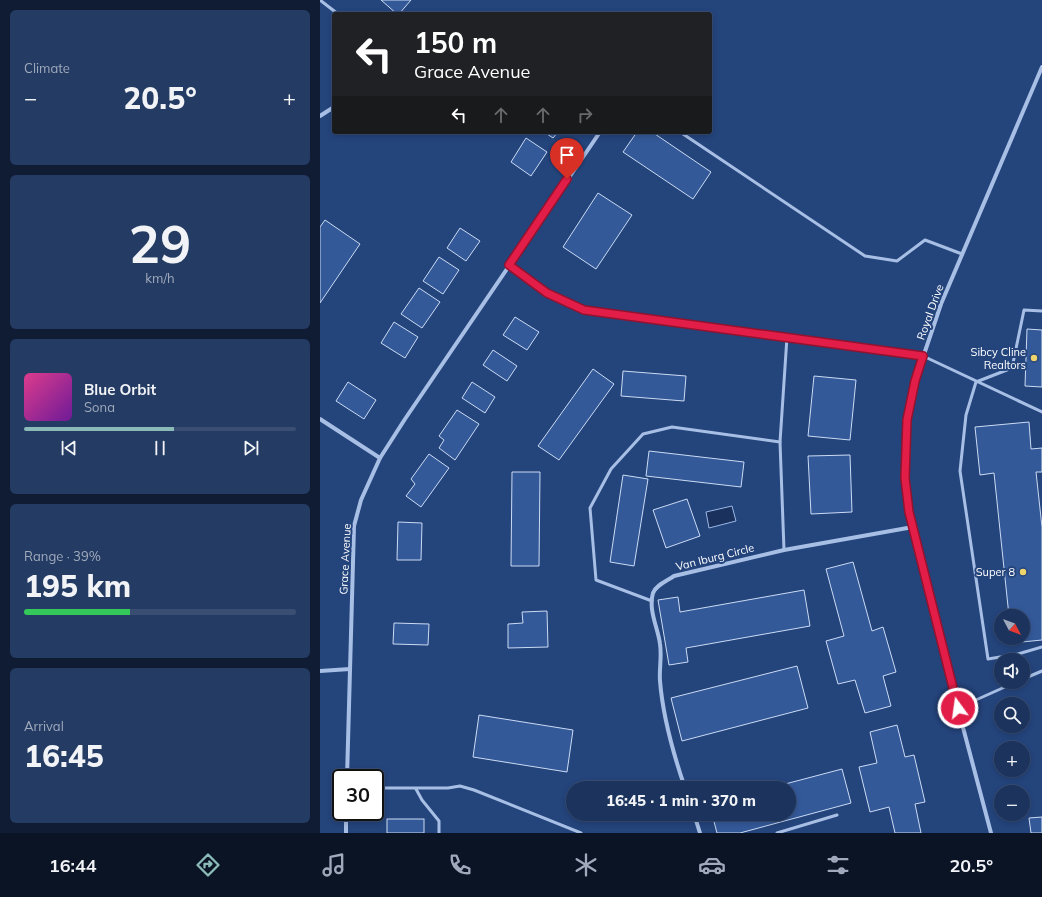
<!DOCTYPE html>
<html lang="en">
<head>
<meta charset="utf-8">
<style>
	body { margin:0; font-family:Mulish,sans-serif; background:#243b63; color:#f1f3f6; height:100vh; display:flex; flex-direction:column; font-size:15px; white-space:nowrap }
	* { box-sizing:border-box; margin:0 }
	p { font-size:13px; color:#a0aabc }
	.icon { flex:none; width:22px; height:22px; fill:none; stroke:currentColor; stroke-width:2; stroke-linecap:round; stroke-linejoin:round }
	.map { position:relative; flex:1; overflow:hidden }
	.drawer { display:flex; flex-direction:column; gap:10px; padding:10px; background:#0f1c33; width:320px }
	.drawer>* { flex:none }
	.hud { position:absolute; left:12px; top:12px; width:380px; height:122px; border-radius:4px; box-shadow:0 2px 6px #0003,0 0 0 1px #394e72; background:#202124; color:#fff; overflow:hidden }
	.needle { width:26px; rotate:131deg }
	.tools { position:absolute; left:674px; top:609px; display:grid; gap:8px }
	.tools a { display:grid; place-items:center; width:36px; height:36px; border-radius:50%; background:#1b335d; box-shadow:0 2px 6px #0003,0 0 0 1px #394e72; font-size:20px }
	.speed { position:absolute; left:12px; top:769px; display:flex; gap:8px; font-size:20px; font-weight:700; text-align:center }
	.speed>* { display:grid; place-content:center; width:52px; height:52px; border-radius:50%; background:#1b335d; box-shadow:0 2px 6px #0003,0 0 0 1px #394e72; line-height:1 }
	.speed .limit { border:2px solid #111; border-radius:6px; background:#fff; color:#111 }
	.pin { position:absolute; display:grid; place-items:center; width:34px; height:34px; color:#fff; margin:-41px -17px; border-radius:50% 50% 50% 0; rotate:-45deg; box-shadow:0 0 4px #0007 }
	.pin .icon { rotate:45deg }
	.me { position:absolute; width:44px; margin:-22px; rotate:346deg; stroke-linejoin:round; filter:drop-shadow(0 0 3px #0008) }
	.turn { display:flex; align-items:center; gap:14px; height:84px; padding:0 16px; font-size:18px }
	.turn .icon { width:52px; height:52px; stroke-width:2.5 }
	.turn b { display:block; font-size:28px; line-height:34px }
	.lanes { display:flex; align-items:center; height:38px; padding:0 16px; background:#0003; justify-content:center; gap:20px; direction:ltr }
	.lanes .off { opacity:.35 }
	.big { font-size:30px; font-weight:800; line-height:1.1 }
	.drawer .tile { flex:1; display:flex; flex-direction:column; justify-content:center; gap:6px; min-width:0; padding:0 14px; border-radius:6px; background:#243b63 }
	.drawer .dial { align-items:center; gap:0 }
	.dial b { font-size:52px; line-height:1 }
	.song { display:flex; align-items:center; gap:12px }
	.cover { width:48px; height:48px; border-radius:6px; background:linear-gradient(135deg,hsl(330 70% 55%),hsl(280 70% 35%)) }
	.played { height:4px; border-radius:2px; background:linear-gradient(90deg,#8bbbb9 55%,#394e72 55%) }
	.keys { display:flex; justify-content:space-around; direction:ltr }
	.heat { display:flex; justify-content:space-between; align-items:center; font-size:22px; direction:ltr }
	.charge { height:6px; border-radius:3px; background:linear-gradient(90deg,#34c759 39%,#394e72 0) }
	.trip { position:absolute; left:246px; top:781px; width:230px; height:40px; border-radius:20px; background:#1b335d; box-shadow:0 2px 6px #0003,0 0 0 1px #394e72; font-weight:800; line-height:40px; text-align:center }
	.menu { display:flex; height:64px; justify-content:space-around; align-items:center; background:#0b1425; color:#a0aabc }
	.menu .icon { width:28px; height:28px }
	.menu .selected { color:#8bbbb9 }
	.menu b { font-size:18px; color:#f1f3f6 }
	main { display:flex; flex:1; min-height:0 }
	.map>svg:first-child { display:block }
</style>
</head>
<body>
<main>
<section class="drawer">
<div class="tile"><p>Climate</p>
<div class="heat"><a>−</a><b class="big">20.5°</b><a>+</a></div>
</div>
<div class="tile dial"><b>29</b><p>km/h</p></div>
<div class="tile">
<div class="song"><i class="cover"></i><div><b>Blue Orbit</b><p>Sona</p></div></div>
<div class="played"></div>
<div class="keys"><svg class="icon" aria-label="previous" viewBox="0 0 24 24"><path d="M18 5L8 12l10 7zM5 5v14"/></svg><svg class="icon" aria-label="pause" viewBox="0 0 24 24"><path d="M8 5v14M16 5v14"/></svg><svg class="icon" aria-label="next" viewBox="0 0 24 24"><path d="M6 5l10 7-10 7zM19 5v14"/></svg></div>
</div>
<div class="tile"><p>Range · 39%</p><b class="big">195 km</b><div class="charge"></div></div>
<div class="tile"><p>Arrival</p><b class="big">16:45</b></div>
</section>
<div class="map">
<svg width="722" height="833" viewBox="0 0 722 833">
	<rect width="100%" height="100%" fill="#24447c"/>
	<path fill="#19315c" stroke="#9cb9e6" d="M412 506 416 521 389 528 386 512Z"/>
	<g fill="#345999" stroke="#cbdbf4">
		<path d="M61 0H91L79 14H77Z"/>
		<path d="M224 132H238L233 138Z"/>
		<path d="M317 132H332L391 172 373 199 303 152Z"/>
		<path d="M206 138 227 152 211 176 191 162Z"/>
		<path d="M278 193 312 215 276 269 243 247Z"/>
		<path d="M5 220 40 244 0 303V227Z"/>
		<path d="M140 228 160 241 146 261 127 248Z"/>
		<path d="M119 257 139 270 123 294 103 281Z"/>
		<path d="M99 288 120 302 102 328 81 314Z"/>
		<path d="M195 317 219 332 207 350 183 335Z"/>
		<path d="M74 322 98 337 85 358 61 343Z"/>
		<path d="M707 329 722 330V387L705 386Z"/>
		<path d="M173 350 197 366 187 381 163 365Z"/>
		<path d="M273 369 294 384 239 460 218 446Z"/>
		<path d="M303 371 366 376 364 401 301 396Z"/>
		<path d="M494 376 536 380 530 440 488 436Z"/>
		<path d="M28 382 56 400 44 419 16 401Z"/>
		<path d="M152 382 175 397 165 413 142 398Z"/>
		<path d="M137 410 159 424 135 460 119 448 124 440 119 436Z"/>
		<path d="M709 422 711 449 722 448V472H716L722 527V640L692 643 691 638H703V616H689L674 473 660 475 655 427Z"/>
		<path d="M329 451 424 462 421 487 326 476Z"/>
		<path d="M109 454 129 468 101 507 86 496 95 484 91 479Z"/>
		<path d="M530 455 532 512 491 514 488 456Z"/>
		<path d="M192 472H220L219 566H191Z"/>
		<path d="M303 475 328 479 314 566 290 562Z"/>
		<path d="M367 499 380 536 346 548 333 510Z"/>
		<path d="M78 522 102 523 101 560H77Z"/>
		<path d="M533 562 552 631 563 627 576 672 563 676 571 706 545 713 535 680 518 684 506 641 524 636 506 569Z"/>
		<path d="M484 590 490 626 366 648 368 662 349 665 338 600 358 597 360 612Z"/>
		<path d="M227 611 228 647 188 648V624L203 623 202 612Z"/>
		<path d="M74 623 109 624 108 645 73 644Z"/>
		<path d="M477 666 488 708 362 741 351 698Z"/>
		<path d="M159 715 253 730 247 772 153 757Z"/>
		<path d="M577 725 585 757 594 755 605 802 595 804 601 833H575L569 807 550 812 539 767 557 763 550 732Z"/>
		<path d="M522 769 531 803 420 833H397L392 814H469V788H450Z"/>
		<path d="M722 817V833H711L709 818Z"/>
		<rect x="67" y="819" width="37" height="14"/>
	</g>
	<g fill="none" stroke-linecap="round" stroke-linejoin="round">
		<g stroke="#a8bfe5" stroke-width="3">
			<path d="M0 0 18 14"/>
			<path d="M360 132 545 256 577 261 605 240 642 254"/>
			<path d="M722 311 704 310 692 368 656 382 646 415 640 471 668 659 698 654 722 647"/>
			<path d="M603 356 722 412"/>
			<path d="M464 550 460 442 467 337"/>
			<path d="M332 601 276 580 270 508 291 469 323 434 352 427 460 442"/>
			<path d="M703 679 722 671"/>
			<path d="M638 708 696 682"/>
			<path d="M55 788H128L140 786 154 790 261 833"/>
			<path d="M96 789 102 800 119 821V833"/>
			<path d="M457 833 517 815"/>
		</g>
		<g stroke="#a8bfe5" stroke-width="4">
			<path d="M0 116 14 107"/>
			<path d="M189 265 227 293 264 310 603 356"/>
			<path d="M0 419 60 458"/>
			<path d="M0 671 30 669"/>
			<path d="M27 778 34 526 41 500 60 458 85 419 280 132"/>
			<path d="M365 788C353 753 343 718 340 681 339 669 342 657 340 644 338 628 328 610 333 593 336 585 347 581 354 576L464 550 593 527"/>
			<path d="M374 814 380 833"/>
			<path d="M26 833V812"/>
			<path d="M671 833 636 701 589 512 585 478 587 420 595 381 621 304 722 67"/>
		</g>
	</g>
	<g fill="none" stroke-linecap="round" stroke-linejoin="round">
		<defs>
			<path id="route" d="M247 179 189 265 227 293 264 310 603 356 595 381 587 420 585 478 589 512 638 708"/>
		</defs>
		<use href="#route" stroke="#92132f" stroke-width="10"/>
		<use href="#route" stroke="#e11d48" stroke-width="7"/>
	</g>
	<g fill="#efd36c" stroke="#24447c" stroke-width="1.5">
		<circle cx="714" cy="358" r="4"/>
		<circle cx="703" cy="572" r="4"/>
	</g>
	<g text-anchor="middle" stroke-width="4" stroke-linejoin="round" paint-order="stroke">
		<g font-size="11" fill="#fff" stroke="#24447c">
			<text transform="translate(610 312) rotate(-70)" y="4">Royal Drive</text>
			<text transform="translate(395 557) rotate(-14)" y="4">Van Iburg Circle</text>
			<text transform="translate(25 559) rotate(-87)" y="4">Grace Avenue</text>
		</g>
		<g font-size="11" fill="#fff" stroke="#24447c" text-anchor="end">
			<text x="706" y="356">Sibcy Cline<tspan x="706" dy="13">Realtors</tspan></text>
			<text x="695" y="576">Super 8</text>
		</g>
	</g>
</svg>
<div class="tools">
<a><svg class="needle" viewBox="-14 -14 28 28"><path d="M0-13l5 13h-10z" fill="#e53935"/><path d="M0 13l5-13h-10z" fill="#a0aabc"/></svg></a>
<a><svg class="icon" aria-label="sound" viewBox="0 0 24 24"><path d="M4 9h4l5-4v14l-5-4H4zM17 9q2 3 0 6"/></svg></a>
<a><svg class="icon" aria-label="search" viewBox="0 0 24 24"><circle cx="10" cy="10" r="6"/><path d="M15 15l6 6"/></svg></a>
<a>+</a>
<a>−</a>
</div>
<div class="speed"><div class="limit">30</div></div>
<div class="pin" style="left:247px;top:179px;background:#d93025"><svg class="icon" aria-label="arrive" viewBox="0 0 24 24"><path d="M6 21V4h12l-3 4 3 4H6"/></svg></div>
<svg class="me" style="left:638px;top:708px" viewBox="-20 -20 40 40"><circle r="17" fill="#e11d48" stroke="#fff" stroke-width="3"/><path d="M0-11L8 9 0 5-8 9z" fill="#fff"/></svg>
<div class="trip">16:45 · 1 min · 370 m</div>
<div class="hud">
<div class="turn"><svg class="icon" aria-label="left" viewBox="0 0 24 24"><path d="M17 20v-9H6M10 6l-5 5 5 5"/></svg><div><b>150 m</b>Grace Avenue</div></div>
<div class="lanes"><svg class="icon" aria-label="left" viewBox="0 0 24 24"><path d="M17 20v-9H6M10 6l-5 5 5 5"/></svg><svg class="icon off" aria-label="ahead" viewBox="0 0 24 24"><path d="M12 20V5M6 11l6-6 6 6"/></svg><svg class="icon off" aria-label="ahead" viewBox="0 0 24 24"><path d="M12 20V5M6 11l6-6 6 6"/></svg><svg class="icon off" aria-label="right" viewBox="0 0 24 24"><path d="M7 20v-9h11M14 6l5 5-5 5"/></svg></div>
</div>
</div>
</main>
<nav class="menu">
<b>16:44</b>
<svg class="icon selected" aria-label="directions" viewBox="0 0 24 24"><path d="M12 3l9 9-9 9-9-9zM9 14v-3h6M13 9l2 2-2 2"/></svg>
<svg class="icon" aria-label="music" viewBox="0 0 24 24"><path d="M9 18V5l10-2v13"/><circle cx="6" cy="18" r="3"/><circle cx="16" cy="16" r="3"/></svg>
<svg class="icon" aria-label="phone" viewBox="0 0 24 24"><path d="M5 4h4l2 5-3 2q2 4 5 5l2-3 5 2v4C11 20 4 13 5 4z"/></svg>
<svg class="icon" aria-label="climate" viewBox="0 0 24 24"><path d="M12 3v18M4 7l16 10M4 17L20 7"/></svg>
<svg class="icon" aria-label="car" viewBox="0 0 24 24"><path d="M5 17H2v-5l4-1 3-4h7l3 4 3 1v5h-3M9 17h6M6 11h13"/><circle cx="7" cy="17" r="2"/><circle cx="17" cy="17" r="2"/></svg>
<svg class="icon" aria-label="filters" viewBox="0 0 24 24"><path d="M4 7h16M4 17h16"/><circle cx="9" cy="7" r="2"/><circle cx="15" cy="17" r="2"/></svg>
<b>20.5°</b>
</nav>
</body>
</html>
